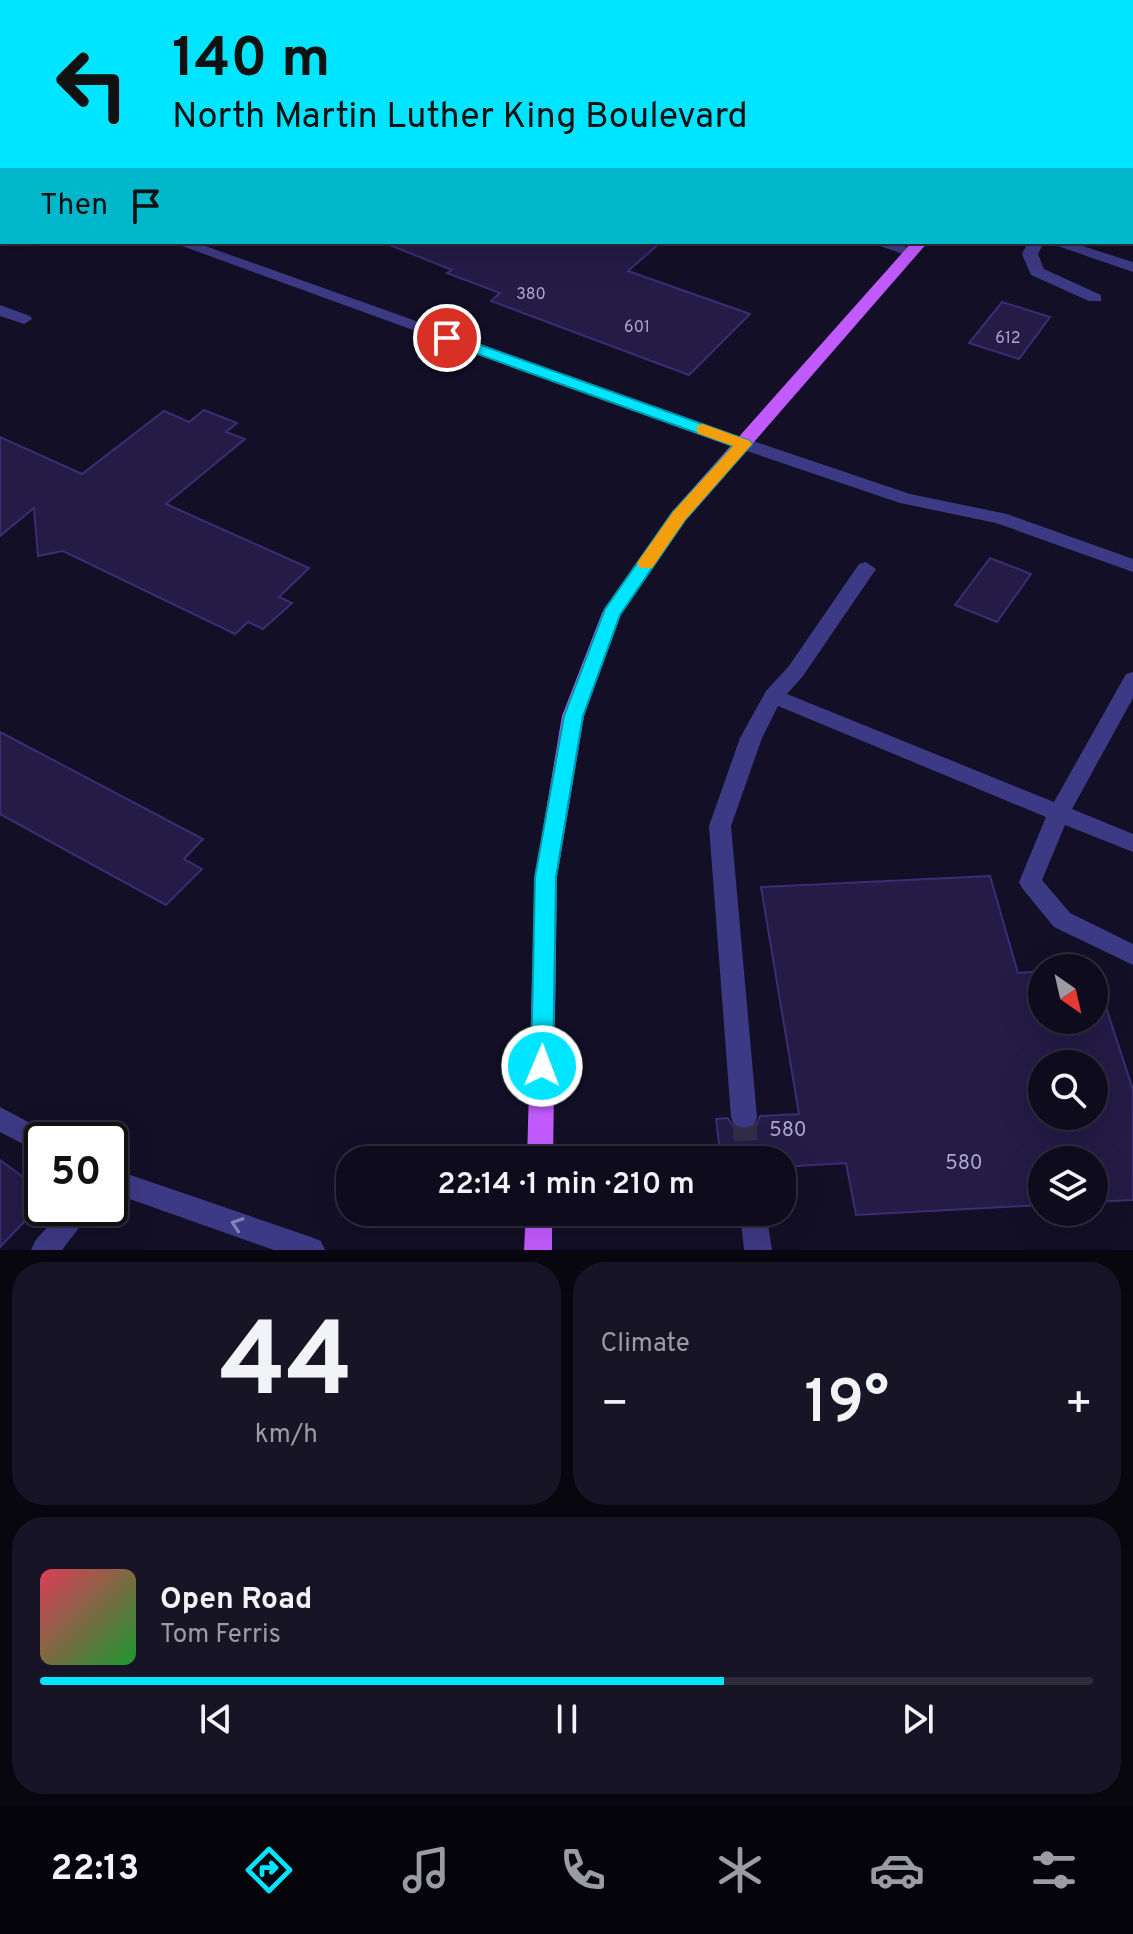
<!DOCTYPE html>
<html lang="en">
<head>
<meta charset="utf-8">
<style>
	body { margin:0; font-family:Overpass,sans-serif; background:#171425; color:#f1f3f6; height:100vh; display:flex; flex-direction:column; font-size:30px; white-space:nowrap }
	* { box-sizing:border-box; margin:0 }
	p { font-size:26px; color:#9b9ba3 }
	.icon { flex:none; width:44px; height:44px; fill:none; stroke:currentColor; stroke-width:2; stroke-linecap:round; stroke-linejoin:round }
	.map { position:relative; height:1250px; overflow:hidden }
	.panel { display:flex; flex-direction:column; gap:12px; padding:12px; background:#08060f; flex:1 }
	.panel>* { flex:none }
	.hud { position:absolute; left:0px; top:0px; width:1134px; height:244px; box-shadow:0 8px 32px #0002,0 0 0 2px #2e2b3b; background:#00e5ff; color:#111; overflow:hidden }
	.needle { width:52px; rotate:146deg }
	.controls { position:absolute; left:1028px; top:954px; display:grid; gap:16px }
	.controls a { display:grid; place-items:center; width:80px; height:80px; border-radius:50%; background:#0e0b1c; box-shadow:0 8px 32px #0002,0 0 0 2px #2e2b3b; font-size:40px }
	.speed { position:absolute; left:24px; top:1122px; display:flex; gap:16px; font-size:40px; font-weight:700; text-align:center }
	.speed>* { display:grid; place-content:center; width:104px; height:104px; border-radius:50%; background:#0e0b1c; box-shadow:0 8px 32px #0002,0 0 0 2px #2e2b3b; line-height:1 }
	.speed .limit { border:4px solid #111; border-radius:12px; background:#fff; color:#111 }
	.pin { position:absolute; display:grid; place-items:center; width:68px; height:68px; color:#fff; margin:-34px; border:4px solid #fff; border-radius:50%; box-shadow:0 2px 8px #0007 }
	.me { position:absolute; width:88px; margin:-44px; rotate:1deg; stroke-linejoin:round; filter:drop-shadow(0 0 6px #0008) }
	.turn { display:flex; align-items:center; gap:28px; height:168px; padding:0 40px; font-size:36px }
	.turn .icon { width:104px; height:104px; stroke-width:2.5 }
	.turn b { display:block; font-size:56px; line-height:68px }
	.then { display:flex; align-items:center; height:76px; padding:0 40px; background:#0003; gap:16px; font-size:30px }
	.big { font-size:60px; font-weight:600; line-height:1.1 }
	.panel .tile { flex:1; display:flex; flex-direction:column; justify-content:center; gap:12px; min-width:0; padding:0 28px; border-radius:32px; background:#171425 }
	.panel .dial { align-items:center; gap:0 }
	.dial b { font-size:104px; line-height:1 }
	.song { display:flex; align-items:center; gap:24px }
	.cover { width:96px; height:96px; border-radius:12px; background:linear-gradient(135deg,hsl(350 70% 55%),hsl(130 70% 35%)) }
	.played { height:8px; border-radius:4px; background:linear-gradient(90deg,#00e5ff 65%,#2e2b3b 65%) }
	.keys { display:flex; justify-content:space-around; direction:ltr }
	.heat { display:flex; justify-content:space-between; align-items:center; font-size:44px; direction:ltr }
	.panel .tiles { flex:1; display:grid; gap:12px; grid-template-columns:1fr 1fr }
	.tile:last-child { grid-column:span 2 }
	.trip { position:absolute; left:336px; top:1146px; width:460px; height:80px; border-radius:32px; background:#0e0b1c; box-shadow:0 8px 32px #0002,0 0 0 2px #2e2b3b; font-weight:600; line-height:80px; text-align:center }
	.tab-bar { display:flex; height:128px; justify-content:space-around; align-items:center; background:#06040b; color:#9b9ba3 }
	.tab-bar .icon { width:56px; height:56px }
	.tab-bar .active { color:#00e5ff }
	.tab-bar b { font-size:36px; color:#f1f3f6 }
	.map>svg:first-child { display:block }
</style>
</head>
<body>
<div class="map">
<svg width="1133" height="1250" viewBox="0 0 1133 1250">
	<rect width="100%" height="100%" fill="#130f26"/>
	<g fill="#241b47" stroke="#3b2d73" stroke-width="2" fill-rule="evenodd">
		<path d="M388 242H661L628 271 750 314 689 375 491 301 500 293 447 273 452 270 387 244Z"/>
		<path d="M1002 302 1050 317 1019 359 969 343Z"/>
		<path d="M204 410 237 423 226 432 245 439 166 504 309 568 279 597 292 603 263 629 248 622 235 634 63 551 38 556 34 508 0 536V437L82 474 164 411 189 422Z"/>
		<path d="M990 558 1031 574 997 622 955 605Z"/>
		<path d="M0 732 203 839 184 859 202 869 166 905 0 814Z"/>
		<path d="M990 876 1018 973 1042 971V1020H1094V999L1103 998 1133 1090V1200L1094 1202V1160H1042V1205L856 1215 846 1163 782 1167V1160H721L716 1119 728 1118 734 1128 745 1131 756 1126 760 1116 799 1114 761 887ZM1042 1064H1094V1116H1042Z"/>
		<path d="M0 1160 42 1191V1203L0 1247Z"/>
	</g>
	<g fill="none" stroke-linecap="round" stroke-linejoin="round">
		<path stroke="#312d47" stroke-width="24" stroke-dasharray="24 12" stroke-linecap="butt" d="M744 1117 747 1160"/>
		<path stroke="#2fb8b0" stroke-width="4" stroke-dasharray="3 4" stroke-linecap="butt" d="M121 2 125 0"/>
		<g fill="#3d3a85" fill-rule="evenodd">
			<path d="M212 0H230L231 2H213Z"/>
			<path d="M619 0H637L638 2H620Z"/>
			<rect x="1132" y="114" width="1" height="8"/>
			<rect x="0" y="178" width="2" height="8"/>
			<path d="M171 242H194L750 440 910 494 1007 514 1133 559V572L996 523 900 503 738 448Z"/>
			<path d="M869 242H894L919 252 911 257Z"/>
			<path d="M1028 242H1044L1038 254 1044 269 1101 295V301H1089L1031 275 1022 254Z"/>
			<path d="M1046 242H1070L1133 262V272Z"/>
			<path d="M0 305 30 316 32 319 24 324 0 316Z"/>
			<path d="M866 562 876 569 803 676 787 694 1054 802 1126 674 1133 672V698L1072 809 1133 834V852L1065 825 1042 880 1070 913 1133 944V965L1054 927 1022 888 1019 882 1046 817 778 706 762 738 731 826 757 1117 753 1125 744 1128 735 1125 731 1117 709 826 740 738 766 691 789 666 859 564Z"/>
			<path d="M0 1107 51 1134 54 1140H42V1154L0 1132Z"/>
			<path d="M110 1168 311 1237 321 1241 325 1250H274L110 1192Z"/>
			<path d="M64 1208H94L62 1250H31L35 1241Z"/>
			<path d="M740 1212H766L772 1250H744Z"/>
		</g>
		<g fill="#c25bff" fill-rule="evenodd">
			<path d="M1124 0H1133V5L1132 2H1123Z"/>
			<path d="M912 242H928L686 520 621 614 584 716 557 877 553 1160H527L535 877 562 716 602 613 672 512Z"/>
			<path d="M526 1212H552V1250H524Z"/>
		</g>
	</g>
	<defs><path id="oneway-chevron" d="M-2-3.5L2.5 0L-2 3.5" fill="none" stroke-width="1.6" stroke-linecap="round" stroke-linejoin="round" transform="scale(2)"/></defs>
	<use stroke="#837fbc" href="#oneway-chevron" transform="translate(237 1224) rotate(-161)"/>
	<path fill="#00e5ff" stroke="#0095a6" stroke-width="2" d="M447 333 750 441 752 444 685 520 620 615 583 716 556 877 553 1066 550 1073 542 1076 534 1073 531 1066 535 877 564 716 605 609 673 512 733 446 441 341 439 338Z"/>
	<path fill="#f59e0b" d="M703 424 750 441 752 444 685 520 652 568H640L637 563 673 512 733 446 697 433V426Z"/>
	<g text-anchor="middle" stroke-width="8" stroke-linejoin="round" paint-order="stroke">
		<g font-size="16" fill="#aca6d1">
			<text x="531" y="299">380</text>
			<text x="637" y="332">601</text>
			<text x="1008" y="343">612</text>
		</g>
		<g font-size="20" fill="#aca6d1">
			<text x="788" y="1136">580</text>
			<text x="964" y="1169">580</text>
		</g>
	</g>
</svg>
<div class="controls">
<a><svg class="needle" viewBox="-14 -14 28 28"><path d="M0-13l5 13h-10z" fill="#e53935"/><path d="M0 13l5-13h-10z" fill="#9b9ba3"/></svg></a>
<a><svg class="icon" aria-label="search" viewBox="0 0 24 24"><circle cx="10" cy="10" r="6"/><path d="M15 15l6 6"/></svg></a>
<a><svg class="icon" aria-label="layers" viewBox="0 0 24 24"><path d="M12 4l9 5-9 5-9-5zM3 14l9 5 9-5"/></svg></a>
</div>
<div class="speed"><div class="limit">50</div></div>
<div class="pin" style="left:447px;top:338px;background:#d93025"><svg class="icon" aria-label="arrive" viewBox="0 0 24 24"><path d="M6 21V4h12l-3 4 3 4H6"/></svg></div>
<svg class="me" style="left:542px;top:1066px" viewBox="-20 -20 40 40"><circle r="17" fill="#00e5ff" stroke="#fff" stroke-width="3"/><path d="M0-11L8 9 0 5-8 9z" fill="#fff"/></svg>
<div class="trip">22:14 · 1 min · 210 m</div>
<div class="hud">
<div class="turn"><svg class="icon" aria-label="left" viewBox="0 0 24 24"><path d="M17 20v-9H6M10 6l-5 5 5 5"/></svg><div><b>140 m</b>North Martin Luther King Boulevard</div></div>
<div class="then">Then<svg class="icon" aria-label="arrive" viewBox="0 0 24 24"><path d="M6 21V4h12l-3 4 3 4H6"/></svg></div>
</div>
</div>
<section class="panel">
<div class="tiles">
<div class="tile dial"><b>44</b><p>km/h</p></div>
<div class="tile"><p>Climate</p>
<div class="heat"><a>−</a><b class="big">19°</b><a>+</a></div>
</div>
<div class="tile">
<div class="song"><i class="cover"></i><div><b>Open Road</b><p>Tom Ferris</p></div></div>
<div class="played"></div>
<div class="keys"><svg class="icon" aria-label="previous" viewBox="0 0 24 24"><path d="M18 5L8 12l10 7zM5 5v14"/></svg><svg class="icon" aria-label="pause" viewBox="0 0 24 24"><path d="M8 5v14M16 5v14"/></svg><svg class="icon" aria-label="next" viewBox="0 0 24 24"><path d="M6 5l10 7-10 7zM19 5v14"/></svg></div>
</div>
</div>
</section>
<nav class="tab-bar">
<b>22:13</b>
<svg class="icon active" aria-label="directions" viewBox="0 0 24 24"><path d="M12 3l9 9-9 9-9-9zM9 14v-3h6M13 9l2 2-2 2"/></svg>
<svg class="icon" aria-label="music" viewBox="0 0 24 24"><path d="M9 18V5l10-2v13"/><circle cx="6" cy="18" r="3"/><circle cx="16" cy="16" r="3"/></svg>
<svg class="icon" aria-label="phone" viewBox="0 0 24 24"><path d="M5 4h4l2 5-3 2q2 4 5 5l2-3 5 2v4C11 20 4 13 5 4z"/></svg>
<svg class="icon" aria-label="climate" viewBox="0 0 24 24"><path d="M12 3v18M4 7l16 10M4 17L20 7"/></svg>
<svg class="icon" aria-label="car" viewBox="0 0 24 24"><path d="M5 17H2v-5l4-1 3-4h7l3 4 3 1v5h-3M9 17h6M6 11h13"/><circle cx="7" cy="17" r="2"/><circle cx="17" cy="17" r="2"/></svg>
<svg class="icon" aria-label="filters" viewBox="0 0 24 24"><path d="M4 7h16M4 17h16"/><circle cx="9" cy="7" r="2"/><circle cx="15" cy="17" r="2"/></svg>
</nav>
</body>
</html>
